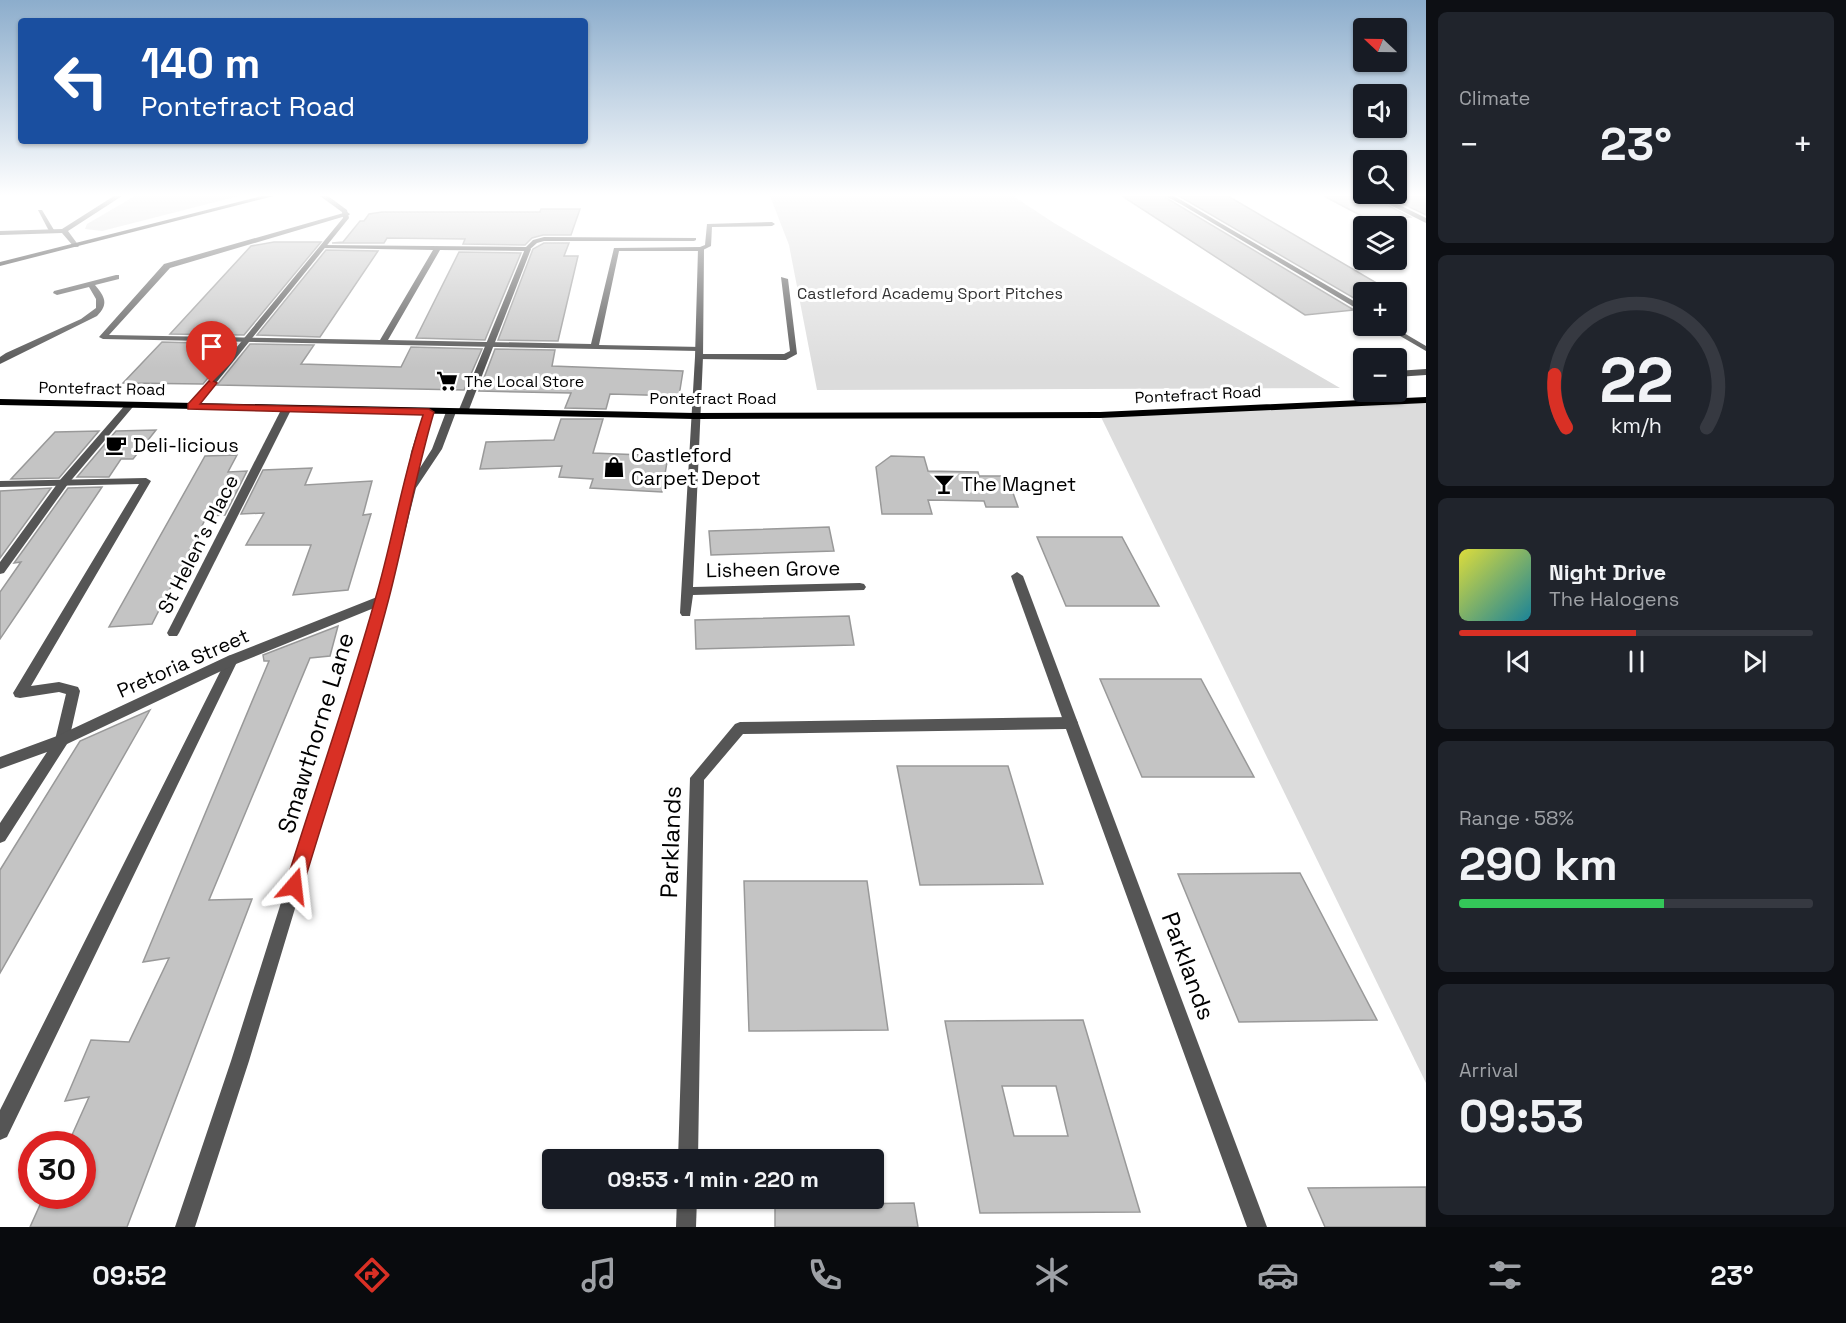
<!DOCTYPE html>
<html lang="en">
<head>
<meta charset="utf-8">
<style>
	body { margin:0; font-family:"Space Grotesk",sans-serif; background:#20242c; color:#f1f3f6; height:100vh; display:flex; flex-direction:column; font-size:22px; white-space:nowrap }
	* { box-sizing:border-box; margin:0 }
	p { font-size:20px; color:#9ea1a6 }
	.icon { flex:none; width:33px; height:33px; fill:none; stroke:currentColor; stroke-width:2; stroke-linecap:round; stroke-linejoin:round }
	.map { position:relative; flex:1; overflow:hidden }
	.panel { display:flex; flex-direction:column; gap:12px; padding:12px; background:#0d0f14; width:420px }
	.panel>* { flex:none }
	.top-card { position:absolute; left:18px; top:18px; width:570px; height:126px; border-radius:6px; box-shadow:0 2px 4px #0004; background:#1a4fa0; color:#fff; overflow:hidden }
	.needle { width:39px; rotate:292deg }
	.controls { position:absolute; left:1353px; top:18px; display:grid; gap:12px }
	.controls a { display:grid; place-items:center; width:54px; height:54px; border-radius:6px; background:#171b24; box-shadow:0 2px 4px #0004; font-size:30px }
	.speed { position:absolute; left:18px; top:1131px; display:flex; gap:12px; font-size:30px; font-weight:700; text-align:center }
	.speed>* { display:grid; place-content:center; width:78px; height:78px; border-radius:50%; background:#171b24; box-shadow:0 2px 4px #0004; line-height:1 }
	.speed .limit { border:9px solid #d22; background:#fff; color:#111 }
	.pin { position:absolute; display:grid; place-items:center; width:51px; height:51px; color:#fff; margin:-62px -26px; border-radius:50% 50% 50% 0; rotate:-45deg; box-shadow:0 0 6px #0007 }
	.pin .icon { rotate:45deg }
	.me { position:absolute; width:66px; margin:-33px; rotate:17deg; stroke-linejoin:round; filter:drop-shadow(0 0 4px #0008) }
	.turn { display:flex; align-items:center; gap:21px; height:126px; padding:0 24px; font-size:27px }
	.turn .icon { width:78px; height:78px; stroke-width:2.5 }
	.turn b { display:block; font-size:42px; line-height:51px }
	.big { font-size:45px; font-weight:800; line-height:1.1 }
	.panel .widget { flex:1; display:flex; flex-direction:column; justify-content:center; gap:9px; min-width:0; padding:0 21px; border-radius:9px; background:#20242c }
	.panel .dial { align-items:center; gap:0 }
	.dial svg { height:156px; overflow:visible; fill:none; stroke:#363941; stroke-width:7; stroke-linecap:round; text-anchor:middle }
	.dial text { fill:#f1f3f6; stroke:none }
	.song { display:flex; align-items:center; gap:18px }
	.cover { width:72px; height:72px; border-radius:9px; background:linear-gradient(135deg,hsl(60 70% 55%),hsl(190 70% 35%)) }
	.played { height:6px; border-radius:3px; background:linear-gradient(90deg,#d93025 50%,#363941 50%) }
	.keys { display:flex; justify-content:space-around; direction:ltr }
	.heat { display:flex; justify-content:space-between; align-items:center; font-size:33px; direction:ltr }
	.charge { height:9px; border-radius:4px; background:linear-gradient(90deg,#34c759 58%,#363941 0) }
	.trip { position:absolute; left:542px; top:1149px; width:342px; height:60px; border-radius:6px; background:#171b24; box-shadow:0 2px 4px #0004; font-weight:800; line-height:60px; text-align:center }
	.tabs { display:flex; height:96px; justify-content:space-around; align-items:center; background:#090b0e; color:#9ea1a6 }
	.tabs .icon { width:42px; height:42px }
	.tabs .selected { color:#d93025 }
	.tabs b { font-size:27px; color:#f1f3f6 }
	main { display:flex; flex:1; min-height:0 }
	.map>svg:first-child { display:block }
</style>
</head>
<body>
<main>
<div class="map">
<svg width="1426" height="1227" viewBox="0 0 1426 1227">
	<rect width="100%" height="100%" fill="#fff"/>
	<g fill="#dcdcdc">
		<path d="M135 196H239L102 231 85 229 87 224Z"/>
		<path d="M770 196H1013L1054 223 1340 388 817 390 789 245Z"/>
		<path d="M1426 400V1083L1100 415Z"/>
	</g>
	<g fill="#c4c4c4" stroke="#999" stroke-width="1.5" fill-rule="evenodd">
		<path d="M1122 196H1163L1354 310 1305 315Z"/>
		<path d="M1179 196H1228L1392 292H1364V304Z"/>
		<path d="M1324 196H1370L1410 217 1371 221Z"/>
		<path d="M1387 196H1426V215Z"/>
		<path d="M541 209H580L571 235H543L532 238 525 245 463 244 465 239 387 238 384 243H332L343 242 360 221H364L369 214 382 212H540Z"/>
		<path d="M274 242H321L244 335 170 334 251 246Z"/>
		<path d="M544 243H569L564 256H578L558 341 498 340 533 249Z"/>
		<path d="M326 250 378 251 320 337 257 335Z"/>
		<path d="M459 252 521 253 485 340 416 338Z"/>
		<path d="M162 342 236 344 203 384 123 383Z"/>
		<path d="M250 344 314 345 301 364 401 367 411 347 482 349 464 390 217 385Z"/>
		<path d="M495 349 555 350 552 366 683 371 679 396 610 394 606 409 565 408 571 393 479 391Z"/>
		<path d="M561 419H603L593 453 668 456 662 492 590 488 593 479 559 477 562 466 480 469 486 442 554 440Z"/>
		<path d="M156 430 133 459H121L109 477H77L116 431Z"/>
		<path d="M99 431 59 478 11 479 55 432Z"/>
		<path d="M237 455 228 472 247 471 225 515 207 516 152 624 109 627 205 456Z"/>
		<path d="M891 456 924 457 928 471 978 472 979 476H1007L1018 507H986L984 501 928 500 932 514H882L876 467Z"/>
		<path d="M312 468 305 485 372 481 363 515 371 514 348 590 293 595 311 545H246L264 513 241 514 263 470Z"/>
		<path d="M102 487 27 599 0 639V592L21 562 14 563 68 488Z"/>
		<path d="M51 488 0 558V491Z"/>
		<path d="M829 527 834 551 711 555 709 531Z"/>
		<path d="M1037 537H1122L1159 606H1066Z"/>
		<path d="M849 616 854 645 696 649 695 620Z"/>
		<path d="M338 626 330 656 310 658 209 900 252 899 127 1227H30L44 1196H82V1144H68L89 1097 65 1101 91 1040 129 1042 169 958 143 962 269 661H264L263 655Z"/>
		<path d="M1100 679H1201L1254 777H1142Z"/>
		<path d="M150 710 0 973V870L80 741Z"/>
		<path d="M897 766H1008L1043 884 920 885Z"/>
		<path d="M1300 873 1377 1020 1239 1022 1178 874Z"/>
		<path d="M744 881H867L888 1030 749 1031Z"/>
		<path d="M1083 1020 1140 1212 980 1213 945 1021ZM1002 1086H1056L1068 1136H1014Z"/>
		<path d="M1426 1187V1227H1325L1308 1188Z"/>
		<path d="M914 1203 918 1227H775V1205Z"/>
	</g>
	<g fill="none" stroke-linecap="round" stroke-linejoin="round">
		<g fill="#555" fill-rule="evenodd">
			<path d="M1165 196H1174L1184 202 1179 203Z"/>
			<path d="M38 210H42L54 230 53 231H49Z"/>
			<path d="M347 212 350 214 349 215 170 268 109 335 380 340 433 250 322 248 321 247 324 245 526 247 533 240 544 237 696 238V240L694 241H544L537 243 528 251 440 250 388 340 591 344 614 248 700 247 705 245 707 224 772 222 775 224 772 226 712 227 711 246 701 251H619L599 345 702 347 703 349 699 351 103 339 99 337 164 264Z"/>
			<path d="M781 277 788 279 797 354 786 360 696 359V355L699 354H784L790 351Z"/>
			<path d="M146 478 151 481 31 686 59 682 78 687 80 691 69 740 67 744 62 746 57 744 55 740 66 694 59 692 20 698 15 697 13 693 139 484 0 487V481Z"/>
			<path d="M1017 572 1023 576 1078 723 1076 727 1071 729 1066 727 1064 723 1011 576Z"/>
			<path d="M232 655 236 656 238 660 7 1137 0 1140V1110L226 660 228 656Z"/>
		</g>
		<g fill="#555" fill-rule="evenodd">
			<path d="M114 196H122L68 231 79 246 78 247H74L62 233 0 235V231L62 229Z"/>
			<path d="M320 196H328L347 210 349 218 195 409H189V405L343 218 342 212Z"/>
			<path d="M1372 196H1381L1426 218V223Z"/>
			<path d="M1181 200 1364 307V313L1179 203 1178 202Z"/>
			<path d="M528 247 531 249 468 412 466 414H460L458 412 525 249Z"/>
			<path d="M701 247 704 249 703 357 693 587 860 583 864 584 866 587 864 590 693 595 690 616H682L680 613 695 357 698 249Z"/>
			<path d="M116 275H119V279L95 285C105 297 109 304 97 316L0 364V357L6 353 81 319 96 308V299L89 287 57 295 53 293 54 291Z"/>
			<path d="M1383 326H1392L1426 346V351Z"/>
			<path d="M1426 369V375L1396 377V371Z"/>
			<path d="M1376 392H1384L1385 403H1379Z"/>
			<path d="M129 403 134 406 132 408 68 484 4 573 0 574V562L60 480 126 404Z"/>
			<path d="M287 405 292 408 179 633 177 636H169L167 633 282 408Z"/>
			<path d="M429 409 434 412 421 452 418 471 432 449 446 412 451 409 456 412 442 449 416 488 388 600 249 1061 195 1227H175L231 1061 374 608 236 664 67 744 5 841 0 843V823L47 752 0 769V757L57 736 228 656 377 597 405 491 411 452 424 412Z"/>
			<path d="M1071 717 1076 719 1078 723 1267 1227H1247L1066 729 743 734 704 780 698 1160H678L690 778 735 724 740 722Z"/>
			<path d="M677 1198H697L696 1227H676Z"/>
		</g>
		<path fill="#222" fill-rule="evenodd" d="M262 196H274L0 266V262Z"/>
		<path fill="#000" fill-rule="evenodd" d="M1426 397V403L1100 418 695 419 0 405V399L695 413 1100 412Z"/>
	</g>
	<linearGradient id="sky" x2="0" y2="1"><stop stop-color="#8cadcc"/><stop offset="0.53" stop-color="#fff"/><stop offset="1" stop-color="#fff" stop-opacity="0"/></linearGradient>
	<rect width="1426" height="368" fill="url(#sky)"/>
	<path fill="#d93025" stroke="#8d1f18" stroke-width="1.5" d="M212 380 217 383 200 404 429 409 434 412C416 473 405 536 389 598 364 694 332 790 303 886L301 892 294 894 288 892 285 886C315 790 348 696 375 600 393 538 403 475 423 415L188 409V404L209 381Z"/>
	<defs>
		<symbol id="supermarket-bare" viewBox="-9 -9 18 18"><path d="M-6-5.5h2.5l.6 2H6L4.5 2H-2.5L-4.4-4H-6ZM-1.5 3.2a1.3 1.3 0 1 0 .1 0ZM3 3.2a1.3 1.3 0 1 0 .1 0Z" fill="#000" stroke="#fff" stroke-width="2.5" paint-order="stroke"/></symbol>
		<symbol id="cafe-bare" viewBox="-9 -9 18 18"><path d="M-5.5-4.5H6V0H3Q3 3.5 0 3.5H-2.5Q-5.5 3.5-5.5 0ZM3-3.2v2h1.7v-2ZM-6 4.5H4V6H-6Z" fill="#000" stroke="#fff" stroke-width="2.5" paint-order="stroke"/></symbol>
		<symbol id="shop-bare" viewBox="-9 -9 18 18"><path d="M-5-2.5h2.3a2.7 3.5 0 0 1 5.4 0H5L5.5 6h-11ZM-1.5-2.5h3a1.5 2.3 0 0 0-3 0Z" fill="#000" stroke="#fff" stroke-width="2.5" paint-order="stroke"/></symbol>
		<symbol id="bar-bare" viewBox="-9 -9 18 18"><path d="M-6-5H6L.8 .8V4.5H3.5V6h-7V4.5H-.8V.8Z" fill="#000" stroke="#fff" stroke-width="2.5" paint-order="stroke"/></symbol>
	</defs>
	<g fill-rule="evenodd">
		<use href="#supermarket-bare" x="432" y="366" width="30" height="30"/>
		<use href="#cafe-bare" x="101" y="430" width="30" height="30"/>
		<use href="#shop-bare" x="599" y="452" width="30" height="30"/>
		<use href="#bar-bare" x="929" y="469" width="30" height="30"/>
	</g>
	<g text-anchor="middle" stroke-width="6" stroke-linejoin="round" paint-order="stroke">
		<g font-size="16" fill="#333" stroke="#fff">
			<text x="930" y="299">Castleford Academy Sport Pitches</text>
		</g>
		<g font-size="16" fill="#000" stroke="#fff" text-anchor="start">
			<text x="464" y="387">The Local Store</text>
		</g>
		<g font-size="16" fill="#000" stroke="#fff">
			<text transform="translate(102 388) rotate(1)" y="6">Pontefract Road</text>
			<text transform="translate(1198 394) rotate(-3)" y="6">Pontefract Road</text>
			<text x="713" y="404">Pontefract Road</text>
		</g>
		<g font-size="20" fill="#000" stroke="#fff" text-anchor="start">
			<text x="133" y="452">Deli-licious</text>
			<text x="631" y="462">Castleford<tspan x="631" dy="23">Carpet Depot</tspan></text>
			<text x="961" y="491">The Magnet</text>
		</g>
		<g font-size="20" fill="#000" stroke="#fff">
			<text transform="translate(198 544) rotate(-63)" y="7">St Helen's Place</text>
			<text transform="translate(773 569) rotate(-1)" y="7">Lisheen Grove</text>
			<text transform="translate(183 663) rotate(-24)" y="7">Pretoria Street</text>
		</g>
		<g font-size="24" fill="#000" stroke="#fff">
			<text transform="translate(316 733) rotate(-73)" y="8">Smawthorne Lane</text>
			<text transform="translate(671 842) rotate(-88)" y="8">Parklands</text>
			<text transform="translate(1188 966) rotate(70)" y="8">Parklands</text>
		</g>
	</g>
</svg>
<div class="controls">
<a><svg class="needle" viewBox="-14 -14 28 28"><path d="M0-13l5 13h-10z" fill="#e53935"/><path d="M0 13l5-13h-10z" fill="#9ea1a6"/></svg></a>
<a><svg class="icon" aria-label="sound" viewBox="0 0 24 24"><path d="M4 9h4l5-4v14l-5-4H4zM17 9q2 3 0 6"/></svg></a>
<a><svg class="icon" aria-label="search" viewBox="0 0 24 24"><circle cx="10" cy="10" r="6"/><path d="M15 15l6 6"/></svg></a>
<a><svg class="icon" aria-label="layers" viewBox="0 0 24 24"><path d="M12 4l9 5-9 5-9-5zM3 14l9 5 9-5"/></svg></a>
<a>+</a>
<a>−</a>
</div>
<div class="speed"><div class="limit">30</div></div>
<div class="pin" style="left:212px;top:383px;background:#d93025"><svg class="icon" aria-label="arrive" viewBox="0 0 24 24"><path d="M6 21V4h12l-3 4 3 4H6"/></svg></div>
<svg class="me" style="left:294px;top:886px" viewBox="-20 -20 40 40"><path d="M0-17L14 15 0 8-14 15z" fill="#d93025" stroke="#fff" stroke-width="4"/></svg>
<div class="trip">09:53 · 1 min · 220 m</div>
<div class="top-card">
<div class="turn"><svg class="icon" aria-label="left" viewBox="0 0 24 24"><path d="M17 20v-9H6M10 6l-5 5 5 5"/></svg><div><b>140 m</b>Pontefract Road</div></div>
</div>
</div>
<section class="panel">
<div class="widget"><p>Climate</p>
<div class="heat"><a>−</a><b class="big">23°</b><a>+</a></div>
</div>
<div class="widget dial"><svg viewBox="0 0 100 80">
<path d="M14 69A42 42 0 1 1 86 69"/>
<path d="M14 69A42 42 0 0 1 8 42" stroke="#d93025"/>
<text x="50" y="56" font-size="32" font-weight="700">22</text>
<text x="50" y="72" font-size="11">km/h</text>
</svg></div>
<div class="widget">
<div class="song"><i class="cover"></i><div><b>Night Drive</b><p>The Halogens</p></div></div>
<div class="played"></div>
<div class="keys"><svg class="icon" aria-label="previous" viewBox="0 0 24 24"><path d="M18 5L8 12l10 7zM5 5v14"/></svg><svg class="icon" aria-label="pause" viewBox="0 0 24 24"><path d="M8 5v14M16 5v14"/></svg><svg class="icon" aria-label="next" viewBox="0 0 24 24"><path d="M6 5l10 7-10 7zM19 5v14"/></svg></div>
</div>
<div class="widget"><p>Range · 58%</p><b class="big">290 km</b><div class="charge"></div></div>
<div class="widget"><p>Arrival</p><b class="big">09:53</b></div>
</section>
</main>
<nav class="tabs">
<b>09:52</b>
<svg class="icon selected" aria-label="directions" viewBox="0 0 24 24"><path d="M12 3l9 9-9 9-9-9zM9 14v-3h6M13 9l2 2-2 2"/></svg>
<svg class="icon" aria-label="music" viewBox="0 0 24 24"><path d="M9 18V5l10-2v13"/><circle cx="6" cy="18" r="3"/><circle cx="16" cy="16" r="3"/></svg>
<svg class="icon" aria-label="phone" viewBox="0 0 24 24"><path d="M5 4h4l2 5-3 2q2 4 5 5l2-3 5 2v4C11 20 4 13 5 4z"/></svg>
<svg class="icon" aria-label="climate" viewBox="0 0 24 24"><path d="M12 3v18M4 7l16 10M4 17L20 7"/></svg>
<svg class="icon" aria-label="car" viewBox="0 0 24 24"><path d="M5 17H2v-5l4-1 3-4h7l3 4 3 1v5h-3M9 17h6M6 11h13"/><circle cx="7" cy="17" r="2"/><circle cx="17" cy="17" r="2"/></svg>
<svg class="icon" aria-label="filters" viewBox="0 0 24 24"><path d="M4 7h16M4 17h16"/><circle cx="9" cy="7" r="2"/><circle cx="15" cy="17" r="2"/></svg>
<b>23°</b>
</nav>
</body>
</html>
